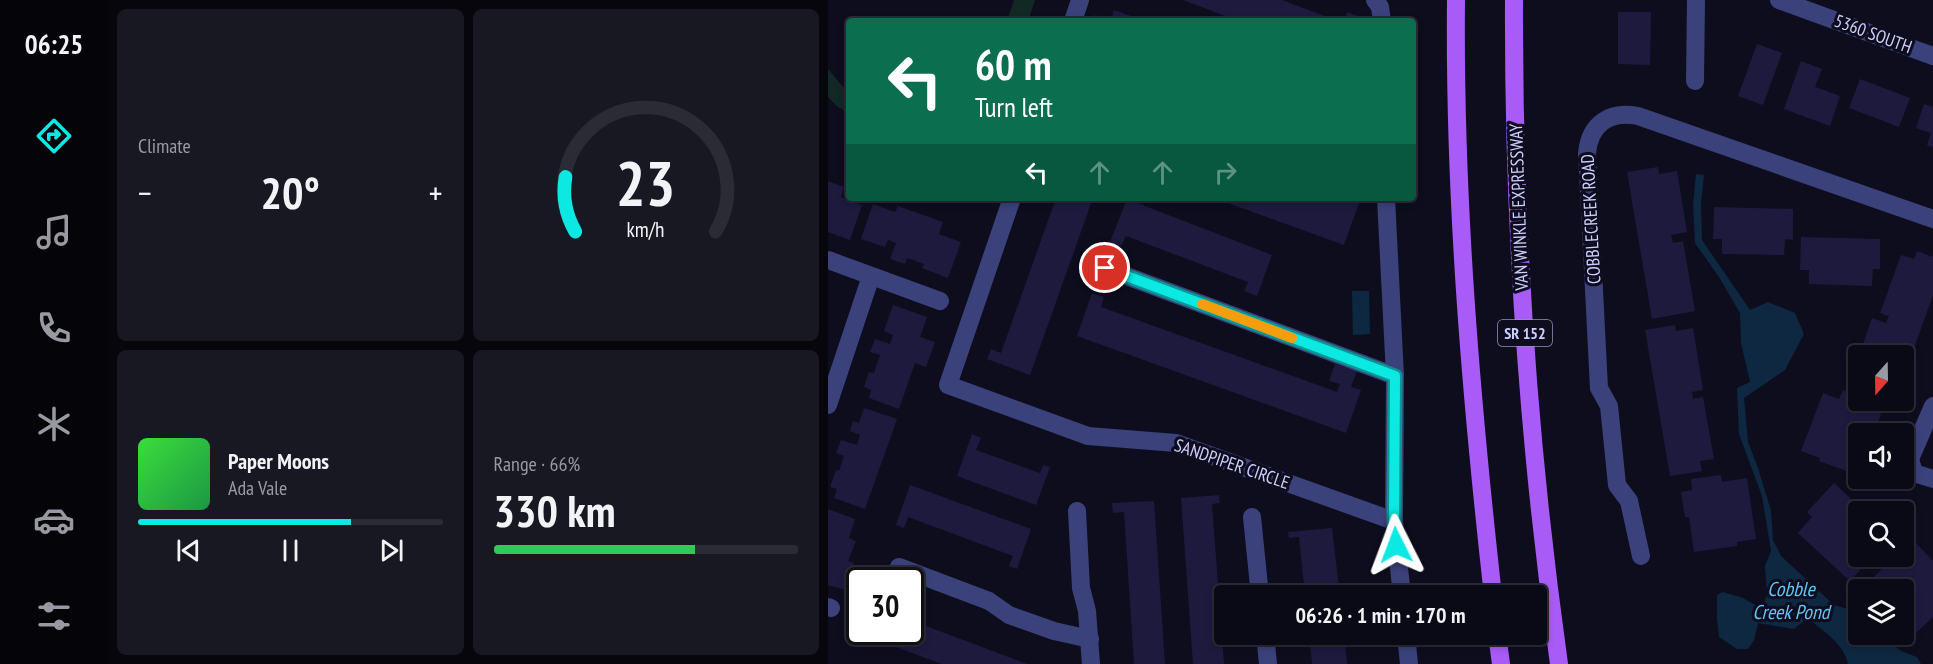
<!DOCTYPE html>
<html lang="en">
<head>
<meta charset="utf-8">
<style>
	body { margin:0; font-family:"PT Sans Narrow",sans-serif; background:#181823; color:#f1f3f6; height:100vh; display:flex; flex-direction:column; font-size:22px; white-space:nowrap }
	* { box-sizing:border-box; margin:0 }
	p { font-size:20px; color:#999aa1 }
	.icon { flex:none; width:33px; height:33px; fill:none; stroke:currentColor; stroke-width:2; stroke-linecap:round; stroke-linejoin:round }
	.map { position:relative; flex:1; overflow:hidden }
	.drawer { display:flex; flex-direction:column; gap:9px; padding:9px; background:#06060c; width:720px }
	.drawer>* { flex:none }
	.banner { position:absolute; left:18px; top:18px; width:570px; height:183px; border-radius:6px; box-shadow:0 3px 9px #0003,0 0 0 2px #2a2b35; background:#0b6e4f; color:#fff; overflow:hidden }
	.needle { width:39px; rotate:200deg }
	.tools { position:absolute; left:1020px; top:345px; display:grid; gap:12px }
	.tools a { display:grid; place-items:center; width:66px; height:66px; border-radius:6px; background:#0a0a16; box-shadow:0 3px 9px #0003,0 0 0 2px #2a2b35; font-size:30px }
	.speed { position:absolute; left:18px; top:567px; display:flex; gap:12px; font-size:30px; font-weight:700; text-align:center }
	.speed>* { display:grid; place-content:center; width:78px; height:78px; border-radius:50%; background:#0a0a16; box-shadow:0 3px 9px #0003,0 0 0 2px #2a2b35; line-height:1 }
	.speed .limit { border:3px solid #111; border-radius:9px; background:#fff; color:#111 }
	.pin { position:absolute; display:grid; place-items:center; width:51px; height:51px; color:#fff; margin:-26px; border:3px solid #fff; border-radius:50%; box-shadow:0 2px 6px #0007 }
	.me { position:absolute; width:66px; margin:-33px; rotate:357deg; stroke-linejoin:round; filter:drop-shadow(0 0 4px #0008) }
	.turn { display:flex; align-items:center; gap:21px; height:126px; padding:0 30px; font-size:27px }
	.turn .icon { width:78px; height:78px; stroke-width:2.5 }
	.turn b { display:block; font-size:42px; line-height:51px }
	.lanes { display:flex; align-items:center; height:57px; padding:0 30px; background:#0003; justify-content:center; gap:30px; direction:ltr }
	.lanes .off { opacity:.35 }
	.big { font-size:45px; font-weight:700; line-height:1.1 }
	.drawer .widget { flex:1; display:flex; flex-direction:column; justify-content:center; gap:9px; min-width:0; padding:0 21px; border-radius:9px; background:#181823 }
	.drawer .dial { align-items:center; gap:0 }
	.dial svg { height:156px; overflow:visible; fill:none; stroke:#2a2b35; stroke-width:7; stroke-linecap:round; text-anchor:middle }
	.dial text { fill:#f1f3f6; stroke:none }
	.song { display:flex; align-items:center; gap:18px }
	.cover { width:72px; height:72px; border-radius:9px; background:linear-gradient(135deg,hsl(120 70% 55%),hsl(140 70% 35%)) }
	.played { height:6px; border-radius:3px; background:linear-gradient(90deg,#0ce9e3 70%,#2a2b35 70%) }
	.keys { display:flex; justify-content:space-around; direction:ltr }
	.heat { display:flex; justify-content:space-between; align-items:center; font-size:33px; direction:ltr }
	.charge { height:9px; border-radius:4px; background:linear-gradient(90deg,#34c759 66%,#2a2b35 0) }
	.drawer .tiles { flex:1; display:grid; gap:9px; grid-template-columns:repeat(2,1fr) }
	.trip { position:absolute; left:386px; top:585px; width:333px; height:60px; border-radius:6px; background:#0a0a16; box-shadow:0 3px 9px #0003,0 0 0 2px #2a2b35; font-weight:700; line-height:60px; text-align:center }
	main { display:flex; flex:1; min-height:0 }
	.menu { display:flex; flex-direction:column; width:108px; justify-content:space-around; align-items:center; background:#040409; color:#999aa1 }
	.menu .icon { width:42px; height:42px }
	.menu .current { color:#0ce9e3 }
	.menu b { font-size:27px; color:#f1f3f6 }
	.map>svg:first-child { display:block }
</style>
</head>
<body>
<main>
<nav class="menu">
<b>06:25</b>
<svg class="icon current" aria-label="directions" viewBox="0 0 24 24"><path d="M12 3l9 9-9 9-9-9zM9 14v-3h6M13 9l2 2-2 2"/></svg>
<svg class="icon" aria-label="music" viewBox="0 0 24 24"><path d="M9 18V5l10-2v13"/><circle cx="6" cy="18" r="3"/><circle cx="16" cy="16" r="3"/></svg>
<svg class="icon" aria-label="phone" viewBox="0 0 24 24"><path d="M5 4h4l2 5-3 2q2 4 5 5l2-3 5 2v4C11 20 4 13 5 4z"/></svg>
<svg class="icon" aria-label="climate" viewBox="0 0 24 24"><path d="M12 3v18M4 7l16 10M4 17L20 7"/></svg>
<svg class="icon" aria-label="car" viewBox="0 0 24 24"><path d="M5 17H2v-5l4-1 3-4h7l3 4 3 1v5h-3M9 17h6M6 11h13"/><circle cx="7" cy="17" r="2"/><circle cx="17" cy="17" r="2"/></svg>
<svg class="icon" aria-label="filters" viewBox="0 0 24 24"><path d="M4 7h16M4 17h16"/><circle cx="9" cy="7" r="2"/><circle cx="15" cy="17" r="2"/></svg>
</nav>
<section class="drawer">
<div class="tiles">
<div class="widget"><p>Climate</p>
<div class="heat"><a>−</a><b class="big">20°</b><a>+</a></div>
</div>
<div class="widget dial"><svg viewBox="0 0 100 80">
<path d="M14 69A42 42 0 1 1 86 69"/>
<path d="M14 69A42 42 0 0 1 9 41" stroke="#0ce9e3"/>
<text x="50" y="56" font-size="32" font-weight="700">23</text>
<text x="50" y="72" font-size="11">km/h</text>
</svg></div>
<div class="widget">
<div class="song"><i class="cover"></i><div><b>Paper Moons</b><p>Ada Vale</p></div></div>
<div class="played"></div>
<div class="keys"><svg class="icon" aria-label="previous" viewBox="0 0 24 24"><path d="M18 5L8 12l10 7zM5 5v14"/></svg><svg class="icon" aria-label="pause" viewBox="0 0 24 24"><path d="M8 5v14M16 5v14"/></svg><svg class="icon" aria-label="next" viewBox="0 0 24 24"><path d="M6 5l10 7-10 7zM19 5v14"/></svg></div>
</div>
<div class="widget"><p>Range · 66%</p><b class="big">330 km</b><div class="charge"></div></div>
</div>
</section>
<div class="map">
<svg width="1105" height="664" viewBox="0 0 1105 664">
	<rect width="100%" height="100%" fill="#0e0d1e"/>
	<g fill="#112824">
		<path d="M186 0H207L200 21H179Z"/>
		<path d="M0 69 16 88 21 92V113L10 107 0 97Z"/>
	</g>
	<g fill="#0e2841">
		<path d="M868 174 876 175 873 204 874 240 922 310 940 302 967 313 976 334 957 370 916 398 920 442 930 468 943 511 945 540 953 556 1006 605 1030 612V634L1054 635 1073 651 1089 657 1093 664H1020C1016 643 995 631 979 618L966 629 930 623 926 640 920 649H909L891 637 889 619V595L895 592 915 598 934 609 939 594 937 566 943 551 934 496 911 434 909 388 922 382 913 343 912 313 891 277 867 243 865 205Z"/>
		<path d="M524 291H541L542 334 525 335Z"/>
	</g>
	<g fill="#1d1a3e">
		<path d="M355 0H454L510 21H411Z"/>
		<path d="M286 10 317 21H265L267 15 283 20Z"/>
		<path d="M519 12 530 16 528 21H516Z"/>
		<path d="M790 12H823L822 65 790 64Z"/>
		<path d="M929 44 954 53 935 105 910 96Z"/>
		<path d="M973 61 994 69 987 87 1012 96 1002 126 956 109Z"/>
		<path d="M1032 79 1082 98 1071 127 1021 108Z"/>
		<path d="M1096 104 1105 107V147L1099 145 1103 133 1088 128Z"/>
		<path d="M830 167 831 174 849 171 859 232 843 235 845 243 855 241 867 311 824 319 799 172Z"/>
		<path d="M0 181 16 187 13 197 34 205 22 240 0 232Z"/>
		<path d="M228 198H265L202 375 159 359 163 349 173 353Z"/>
		<path d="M386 198H487L496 201 497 198H521V200L531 203 516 245Z"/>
		<path d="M299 199 444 255 429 296 416 291 420 282 298 236 293 246 282 242Z"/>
		<path d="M45 204 67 212 70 206 115 222 111 234 133 242 120 278 94 268 96 264 79 258 77 264 62 259 68 243 60 240 57 247 33 239Z"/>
		<path d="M886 207 965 209V240L957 239 956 255 894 254V239H885Z"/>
		<path d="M973 237 1052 239V269H1045L1044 286 981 284V270H972Z"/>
		<path d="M1089 251 1105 257V295L1076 376V356H1031L1044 318 1058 323 1061 316 1052 313 1073 255 1086 259Z"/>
		<path d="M264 293 276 297 273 307 509 392 512 384 501 381 507 364 529 371 523 387 533 390 518 433 249 336Z"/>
		<path d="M65 305 99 317 92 337 107 342 98 367 87 363 71 409 41 398 43 390 36 387 41 372 46 373 52 355 42 352 47 339 62 344 65 335 56 331Z"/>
		<path d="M847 325 848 331 865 328 875 390 864 392 865 399 875 397 886 459 872 461 874 471 842 476 817 330Z"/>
		<path d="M1030 356V380L1023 377Z"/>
		<path d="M1015 390 1030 396V400H1044L1041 409 1053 414 1046 434H1030V475L991 461 992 458 973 451 995 393 1011 399Z"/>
		<path d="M36 408 69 419 37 509 6 498 9 489 2 487 8 470 11 471 16 456 8 453 13 440 29 445 32 435 22 431 25 421 31 423Z"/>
		<path d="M144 434 153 438 148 450 212 473 215 465 222 467 208 505 129 476Z"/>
		<path d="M893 475 894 482 919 478 928 539 909 542V546L866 552 861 517H857L853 492 864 490 863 479Z"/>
		<path d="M1006 483 1037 512H1030V556H1045L1022 581 970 533 984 517 979 512Z"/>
		<path d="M82 485 203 529 189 569 181 566 185 556 80 517 76 528 68 525Z"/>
		<path d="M391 495 392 503 384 504 396 664H365L353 498Z"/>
		<path d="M326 501 337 664H306L296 512 285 513 284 503Z"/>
		<path d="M0 509 27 519 21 538 28 541 20 561 26 563 17 590 0 585Z"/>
		<path d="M504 528 512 596H477L471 537 461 538 460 532Z"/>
		<path d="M1085 540 1105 561V617L1087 634 1076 623V590H1042L1038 585 1056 567 1051 562 1057 556H1076V543L1079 546Z"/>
		<path d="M82 620 199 664H114L27 632H82Z"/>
		<path d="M481 634H516L519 664H484Z"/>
	</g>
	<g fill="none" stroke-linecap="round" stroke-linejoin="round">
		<g stroke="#3b417b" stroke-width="18">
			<path d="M547 0 552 7 554 21"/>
			<path d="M951 0 1105 56"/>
			<path d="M245 21 252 0"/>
			<path d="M867 81 868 0"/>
			<path d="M184 198 120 385 260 436 348 443 566 521"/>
			<path d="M558 198 567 376 566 521 574 596"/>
			<path d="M0 260 112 301"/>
			<path d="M277 268 567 376"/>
			<path d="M0 405 43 276"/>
			<path d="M1105 406 1082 459 1086 473 1105 479"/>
			<path d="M249 511 253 588 259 611 263 664"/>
			<path d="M424 517 432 596"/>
			<path d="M813 556 801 501 789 485 781 406 771 388 759 153C762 123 782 111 810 116L1105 219"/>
			<path d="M71 567 161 601 181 615 226 631 262 639"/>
			<path d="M0 607 3 608"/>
			<path d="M437 634 440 664"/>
			<path d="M578 634 581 664"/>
		</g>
		<g stroke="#a85bf6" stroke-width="18">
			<path d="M628 0C626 199 643 398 665 596"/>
			<path d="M686 0C685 222 700 444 731 664"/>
			<path d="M669 634 673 664"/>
		</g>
	</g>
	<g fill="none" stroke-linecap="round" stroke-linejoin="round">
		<defs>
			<path id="route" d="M277 268 567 376 566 520 568 545"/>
		</defs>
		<use href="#route" stroke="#089794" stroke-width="15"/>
		<use href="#route" stroke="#0ce9e3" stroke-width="10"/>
		<path stroke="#f59e0b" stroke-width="10" d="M374 304 464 338"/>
	</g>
	<g text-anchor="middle" stroke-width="6" stroke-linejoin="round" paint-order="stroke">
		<rect fill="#0e0d1e" stroke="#9494b9" stroke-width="1.5" x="670" y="320" width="54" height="26" rx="4.5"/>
		<g font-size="16" font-weight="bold" fill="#cdcefc">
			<text x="697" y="339">SR 152</text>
		</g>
		<g font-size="18" fill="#cdcefc" stroke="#0e0d1e">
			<text transform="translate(1045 34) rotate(20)" y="6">5360 SOUTH</text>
			<text transform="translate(691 207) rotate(-92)" y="6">VAN WINKLE EXPRESSWAY</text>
			<text transform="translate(763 219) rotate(-93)" y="6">COBBLECREEK ROAD</text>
			<text transform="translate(404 464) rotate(19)" y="6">SANDPIPER CIRCLE</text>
		</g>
		<g font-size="20" font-style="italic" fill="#61c4f7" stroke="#0e0d1e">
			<text x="963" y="596">Cobble<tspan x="963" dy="23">Creek Pond</tspan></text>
		</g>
	</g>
</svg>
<div class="tools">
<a><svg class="needle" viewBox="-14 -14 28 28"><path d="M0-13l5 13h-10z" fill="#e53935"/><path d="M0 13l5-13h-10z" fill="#999aa1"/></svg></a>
<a><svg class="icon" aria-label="sound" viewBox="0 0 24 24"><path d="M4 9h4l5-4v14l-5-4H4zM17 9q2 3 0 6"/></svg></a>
<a><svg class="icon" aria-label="search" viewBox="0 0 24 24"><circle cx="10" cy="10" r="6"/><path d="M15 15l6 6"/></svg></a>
<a><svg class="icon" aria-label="layers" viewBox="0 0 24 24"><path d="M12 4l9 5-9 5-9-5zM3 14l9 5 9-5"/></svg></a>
</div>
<div class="speed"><div class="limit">30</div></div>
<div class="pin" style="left:277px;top:268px;background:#d93025"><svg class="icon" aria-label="arrive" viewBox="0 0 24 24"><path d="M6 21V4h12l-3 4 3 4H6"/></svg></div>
<svg class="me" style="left:568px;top:545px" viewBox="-20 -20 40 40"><path d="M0-17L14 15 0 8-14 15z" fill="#0ce9e3" stroke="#fff" stroke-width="4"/></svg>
<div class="trip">06:26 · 1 min · 170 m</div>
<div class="banner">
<div class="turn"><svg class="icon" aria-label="left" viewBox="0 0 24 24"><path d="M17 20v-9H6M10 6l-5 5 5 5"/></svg><div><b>60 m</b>Turn left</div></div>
<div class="lanes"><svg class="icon" aria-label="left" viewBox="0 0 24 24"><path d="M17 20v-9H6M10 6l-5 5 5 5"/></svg><svg class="icon off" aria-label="ahead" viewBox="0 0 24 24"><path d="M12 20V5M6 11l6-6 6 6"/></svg><svg class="icon off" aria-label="ahead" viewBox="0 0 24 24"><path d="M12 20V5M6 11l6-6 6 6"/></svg><svg class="icon off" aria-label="right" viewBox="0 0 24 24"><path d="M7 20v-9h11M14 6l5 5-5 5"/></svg></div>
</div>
</div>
</main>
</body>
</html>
